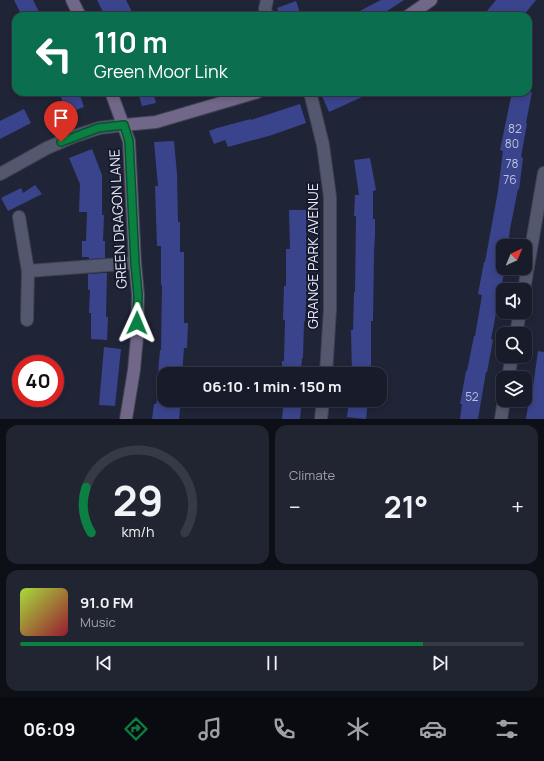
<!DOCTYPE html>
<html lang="en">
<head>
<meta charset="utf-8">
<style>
	body { margin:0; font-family:Manrope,sans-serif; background:#212431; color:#f1f3f6; height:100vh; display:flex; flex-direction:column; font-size:15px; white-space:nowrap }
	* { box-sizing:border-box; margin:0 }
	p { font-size:13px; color:#9fa1a8 }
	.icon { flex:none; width:22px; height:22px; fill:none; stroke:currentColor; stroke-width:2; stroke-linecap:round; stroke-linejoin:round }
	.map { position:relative; height:419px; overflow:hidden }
	.side { display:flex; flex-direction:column; gap:6px; padding:6px; background:#0d0f17; flex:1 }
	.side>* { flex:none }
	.guide { position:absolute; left:12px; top:12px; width:520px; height:84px; border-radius:12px; box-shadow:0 2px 6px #0003,0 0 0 1px #363946; background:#0b6e4f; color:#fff; overflow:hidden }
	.needle { width:26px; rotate:44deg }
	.tools { position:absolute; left:496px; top:239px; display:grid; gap:8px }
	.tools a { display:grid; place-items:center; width:36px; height:36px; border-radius:8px; background:#181b29; box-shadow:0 2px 6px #0003,0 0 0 1px #363946; font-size:20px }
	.speed { position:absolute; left:12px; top:355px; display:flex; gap:8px; font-size:20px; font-weight:700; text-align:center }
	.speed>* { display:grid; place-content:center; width:52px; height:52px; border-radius:50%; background:#181b29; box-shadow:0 2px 6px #0003,0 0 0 1px #363946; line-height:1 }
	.speed .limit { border:6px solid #d22; background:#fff; color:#111 }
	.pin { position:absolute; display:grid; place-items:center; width:34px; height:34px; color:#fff; margin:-41px -17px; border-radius:50% 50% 50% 0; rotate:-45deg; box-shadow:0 0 4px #0007 }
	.pin .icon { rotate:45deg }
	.me { position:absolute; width:44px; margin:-22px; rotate:1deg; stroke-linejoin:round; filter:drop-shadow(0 0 3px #0008) }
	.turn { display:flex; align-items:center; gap:14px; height:84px; padding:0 16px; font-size:18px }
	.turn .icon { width:52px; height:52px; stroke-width:2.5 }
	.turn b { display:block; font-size:28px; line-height:34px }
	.big { font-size:30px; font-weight:700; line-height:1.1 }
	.side .card { flex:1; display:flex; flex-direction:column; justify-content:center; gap:6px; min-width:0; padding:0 14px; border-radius:12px; background:#212431 }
	.side .dial { align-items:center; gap:0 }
	.dial svg { height:104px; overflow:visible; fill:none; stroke:#363946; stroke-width:7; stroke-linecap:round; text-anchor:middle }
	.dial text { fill:#f1f3f6; stroke:none }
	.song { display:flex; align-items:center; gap:12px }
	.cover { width:48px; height:48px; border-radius:6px; background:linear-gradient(135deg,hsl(80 70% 55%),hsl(350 70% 35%)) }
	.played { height:4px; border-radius:2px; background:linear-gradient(90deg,#0b8043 80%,#363946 80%) }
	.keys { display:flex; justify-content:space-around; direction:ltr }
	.heat { display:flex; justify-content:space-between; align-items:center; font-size:22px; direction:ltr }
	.side .tiles { flex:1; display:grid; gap:6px; grid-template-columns:1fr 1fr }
	.card:last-child { grid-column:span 2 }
	.trip { position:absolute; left:157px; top:367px; width:230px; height:40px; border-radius:12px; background:#181b29; box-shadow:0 2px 6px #0003,0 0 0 1px #363946; font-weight:700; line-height:40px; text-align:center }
	.dock { display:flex; height:64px; justify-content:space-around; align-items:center; background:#0a0b10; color:#9fa1a8 }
	.dock .icon { width:28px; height:28px }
	.dock .current { color:#0b8043 }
	.dock b { font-size:18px; color:#f1f3f6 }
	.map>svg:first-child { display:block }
</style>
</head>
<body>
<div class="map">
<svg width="544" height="419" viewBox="0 0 544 419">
	<rect width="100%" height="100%" fill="#202437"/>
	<g fill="#3a448c">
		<path d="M14 0H33L41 16H22Z"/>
		<path d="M97 0H126L134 16H105Z"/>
		<path d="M381 0H404L387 11 388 12 381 16H350Z"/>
		<path d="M496 0H536L523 16H493L487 11Z"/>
		<path d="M296 1 301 16H280L277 8Z"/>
		<path d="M61 92H79L84 107 66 114 61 97H63Z"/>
		<path d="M138 92H153L156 103 142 106Z"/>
		<path d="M331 92H373L329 112 322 96Z"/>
		<path d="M512 92H532L526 123H527L521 157 523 158 519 190 518 189 510 229 508 246 503 245V268H505L491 339 493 340 487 372H486L478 419H460L462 404H460L466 371H467L474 336H475L482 295 478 294 484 262H485L498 191 503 151 500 150Z"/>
		<path d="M300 104 306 123 272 135 228 147 225 140 214 144 209 131 217 128 251 119V120Z"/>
		<path d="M24 109 31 123 0 139V121Z"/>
		<path d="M174 141 177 174 178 222H180V252H184V323H188L187 348H184L182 374 158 373 160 350H161L162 285H161V246H157L155 186H158L154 142Z"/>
		<path d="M92 149 102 175V215H104L103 241H105V258L89 259V257H82V241H86L87 212H79L80 184 69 158Z"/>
		<path d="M370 158 376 190 373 191V219H375V235L374 251 373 321H371V374H352L351 330H353L354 292H355L356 216H354L355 195H359L354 160Z"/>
		<path d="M35 185 42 194 8 211 1 198 21 188 23 193Z"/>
		<path d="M289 210H306L307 287 305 321H304L303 358H302L301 374H282V361H284L285 320H283L284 286H286V249H290Z"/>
		<path d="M105 273H107L106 317H108L107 340 91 339V313H89L90 290H88V274Z"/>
		<path d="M104 347 121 349 115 406 99 405Z"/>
		<path d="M538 351 544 352V419H526L531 387H533Z"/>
		<path d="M157 400H181L179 419H152L154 404H156Z"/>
		<path d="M284 400H302L300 419H282Z"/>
		<path d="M349 400H368L366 419 347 417Z"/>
	</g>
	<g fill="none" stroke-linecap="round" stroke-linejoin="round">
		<defs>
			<g id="street">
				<path d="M267 0 265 9 267 16"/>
				<path d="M310 92 323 145 330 197V309L326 374"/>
				<path d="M0 174 47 148 75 136 99 128 124 125"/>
				<path d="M19 217 28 271 27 320"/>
				<path d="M28 271 135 263"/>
				<path d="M524 290 544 173"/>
				<path d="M516 334 520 312"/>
				<path d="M508 378 512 356"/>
				<path d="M321 419 323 400"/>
				<path d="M501 419 504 400"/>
			</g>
			<g id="secondary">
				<path d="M72 0 80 16"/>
				<path d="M408 16 431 0"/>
				<path d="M111 92 129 141 135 263 138 295 137 337 134 370 126 419"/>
				<path d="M124 125 156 122 258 92"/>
			</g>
		</defs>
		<use href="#street" stroke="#3f4252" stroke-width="14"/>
		<use href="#secondary" stroke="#3f4252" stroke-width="14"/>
		<use href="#street" stroke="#53586e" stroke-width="12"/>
		<use href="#secondary" stroke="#716788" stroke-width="12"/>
	</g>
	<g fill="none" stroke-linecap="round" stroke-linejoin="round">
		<defs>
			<path id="route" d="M61 142 98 128 124 125 129 141 135 263 138 295 137 323"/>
		</defs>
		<use href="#route" stroke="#07532c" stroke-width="10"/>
		<use href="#route" stroke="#0b8043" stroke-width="7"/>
	</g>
	<g text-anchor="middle" stroke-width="4" stroke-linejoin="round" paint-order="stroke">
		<g font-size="12" fill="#bbc0dc">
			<text x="515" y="133">82</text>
			<text x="512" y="148">80</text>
			<text x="512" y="168">78</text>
			<text x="510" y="184">76</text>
			<text x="472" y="401">52</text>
		</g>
		<g font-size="14" fill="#e6e9f6" stroke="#171a2c">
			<text transform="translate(118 219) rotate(-93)" y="5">GREEN DRAGON LANE</text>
			<text transform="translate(313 256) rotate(-90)" y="5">GRANGE PARK AVENUE</text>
		</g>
	</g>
</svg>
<div class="tools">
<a><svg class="needle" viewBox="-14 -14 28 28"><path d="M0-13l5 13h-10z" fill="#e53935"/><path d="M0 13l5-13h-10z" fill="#9fa1a8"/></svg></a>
<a><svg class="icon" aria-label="sound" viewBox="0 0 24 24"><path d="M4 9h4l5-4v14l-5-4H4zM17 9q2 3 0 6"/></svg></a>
<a><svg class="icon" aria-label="search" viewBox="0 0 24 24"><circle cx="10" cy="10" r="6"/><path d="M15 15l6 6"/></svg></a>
<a><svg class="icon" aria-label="layers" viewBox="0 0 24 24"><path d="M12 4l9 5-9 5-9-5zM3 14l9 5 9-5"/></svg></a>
</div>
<div class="speed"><div class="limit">40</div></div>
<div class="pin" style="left:61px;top:142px;background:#d93025"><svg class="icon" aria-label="arrive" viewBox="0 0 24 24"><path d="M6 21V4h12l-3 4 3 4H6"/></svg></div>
<svg class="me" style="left:137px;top:323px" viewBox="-20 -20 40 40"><path d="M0-17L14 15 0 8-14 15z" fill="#0b8043" stroke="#fff" stroke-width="4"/></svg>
<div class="trip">06:10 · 1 min · 150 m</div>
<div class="guide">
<div class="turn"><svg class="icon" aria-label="left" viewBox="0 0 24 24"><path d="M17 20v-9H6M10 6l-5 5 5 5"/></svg><div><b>110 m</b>Green Moor Link</div></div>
</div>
</div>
<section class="side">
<div class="tiles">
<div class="card dial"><svg viewBox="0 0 100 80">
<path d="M14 69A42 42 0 1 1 86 69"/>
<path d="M14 69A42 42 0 0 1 10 34" stroke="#0b8043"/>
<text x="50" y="56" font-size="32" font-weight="700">29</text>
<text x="50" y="72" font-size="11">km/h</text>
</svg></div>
<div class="card"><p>Climate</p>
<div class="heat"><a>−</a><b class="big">21°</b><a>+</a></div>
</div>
<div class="card">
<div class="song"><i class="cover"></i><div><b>91.0 FM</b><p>Music</p></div></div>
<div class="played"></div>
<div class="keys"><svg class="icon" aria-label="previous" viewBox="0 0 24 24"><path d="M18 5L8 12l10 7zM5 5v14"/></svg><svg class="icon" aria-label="pause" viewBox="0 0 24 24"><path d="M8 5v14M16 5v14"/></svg><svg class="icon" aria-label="next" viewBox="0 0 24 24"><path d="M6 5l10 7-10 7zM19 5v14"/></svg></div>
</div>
</div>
</section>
<nav class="dock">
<b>06:09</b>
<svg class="icon current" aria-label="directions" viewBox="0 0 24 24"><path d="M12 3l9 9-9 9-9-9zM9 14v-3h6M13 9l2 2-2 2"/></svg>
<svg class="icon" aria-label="music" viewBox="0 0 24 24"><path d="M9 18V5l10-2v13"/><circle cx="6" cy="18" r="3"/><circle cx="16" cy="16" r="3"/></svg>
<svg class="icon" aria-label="phone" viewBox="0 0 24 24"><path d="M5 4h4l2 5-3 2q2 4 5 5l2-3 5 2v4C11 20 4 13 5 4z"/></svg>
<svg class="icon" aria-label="climate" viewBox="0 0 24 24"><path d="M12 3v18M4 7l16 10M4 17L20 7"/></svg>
<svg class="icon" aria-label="car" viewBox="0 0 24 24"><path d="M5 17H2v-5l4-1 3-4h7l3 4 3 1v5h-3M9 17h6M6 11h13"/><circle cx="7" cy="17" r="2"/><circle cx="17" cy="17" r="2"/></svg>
<svg class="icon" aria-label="filters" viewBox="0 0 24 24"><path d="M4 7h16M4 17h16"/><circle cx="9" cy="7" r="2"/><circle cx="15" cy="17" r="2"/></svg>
</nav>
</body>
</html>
